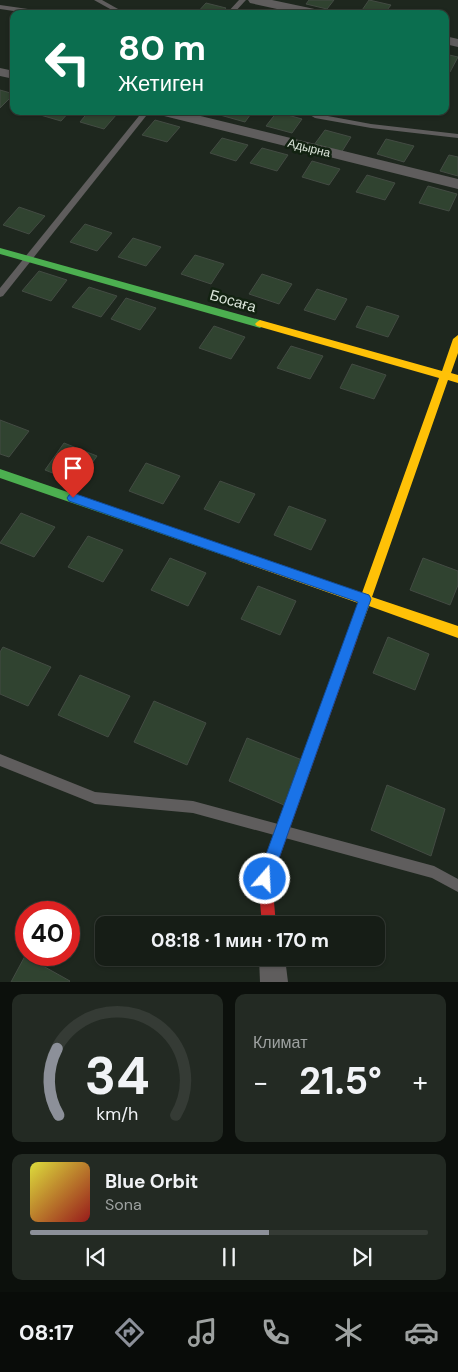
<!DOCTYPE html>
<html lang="ru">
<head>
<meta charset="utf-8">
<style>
	body { margin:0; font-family:"DM Sans",sans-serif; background:#232a23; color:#f1f3f6; height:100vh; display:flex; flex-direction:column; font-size:19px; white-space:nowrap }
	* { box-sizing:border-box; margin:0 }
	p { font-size:16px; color:#9ea2a1 }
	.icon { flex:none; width:28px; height:28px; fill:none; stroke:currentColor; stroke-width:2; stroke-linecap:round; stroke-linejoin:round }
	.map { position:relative; height:982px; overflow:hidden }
	.sheet { display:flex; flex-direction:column; gap:12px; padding:12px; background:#0c100c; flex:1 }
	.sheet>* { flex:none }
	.guide { position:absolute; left:10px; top:10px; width:439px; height:105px; border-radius:10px; box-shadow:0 1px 4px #0004,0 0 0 1px #353b35; background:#0b6e4f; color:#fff; overflow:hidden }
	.speed { position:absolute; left:15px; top:901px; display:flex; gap:10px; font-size:25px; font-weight:700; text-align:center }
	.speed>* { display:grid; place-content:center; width:65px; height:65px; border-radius:50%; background:#161d16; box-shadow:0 1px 4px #0004,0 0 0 1px #353b35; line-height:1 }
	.speed .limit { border:8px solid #d22; background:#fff; color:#111 }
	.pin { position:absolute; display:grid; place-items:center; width:42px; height:42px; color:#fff; margin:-51px -21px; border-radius:50% 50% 50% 0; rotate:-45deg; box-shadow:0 0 5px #0007 }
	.pin .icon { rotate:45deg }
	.me { position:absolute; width:55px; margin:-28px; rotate:19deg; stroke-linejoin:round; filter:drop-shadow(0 0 4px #0008) }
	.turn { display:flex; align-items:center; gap:18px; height:105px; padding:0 25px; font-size:22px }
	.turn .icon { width:65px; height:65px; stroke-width:2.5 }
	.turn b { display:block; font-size:35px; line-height:42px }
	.big { font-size:38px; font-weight:700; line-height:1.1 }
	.sheet .widget { flex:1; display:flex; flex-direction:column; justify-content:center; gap:8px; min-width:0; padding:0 18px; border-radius:10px; background:#232a23 }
	.sheet .dial { align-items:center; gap:0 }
	.dial svg { height:130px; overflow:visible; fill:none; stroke:#353b35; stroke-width:7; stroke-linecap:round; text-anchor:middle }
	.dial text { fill:#f1f3f6; stroke:none }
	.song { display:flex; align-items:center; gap:15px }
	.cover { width:60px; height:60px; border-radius:8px; background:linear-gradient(135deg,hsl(60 70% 55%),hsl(0 70% 35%)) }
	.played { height:5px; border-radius:2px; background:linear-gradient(90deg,#8c9099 60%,#353b35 60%) }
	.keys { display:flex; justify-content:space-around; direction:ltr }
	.heat { display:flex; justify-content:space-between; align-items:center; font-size:28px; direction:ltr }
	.sheet .tiles { flex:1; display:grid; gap:12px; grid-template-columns:1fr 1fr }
	.widget:last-child { grid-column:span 2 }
	.trip { position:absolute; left:95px; top:916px; width:290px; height:50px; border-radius:10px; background:#161d16; box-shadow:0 1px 4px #0004,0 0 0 1px #353b35; font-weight:700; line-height:50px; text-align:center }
	.tabs { display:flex; height:80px; justify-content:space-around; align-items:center; background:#090c09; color:#9ea2a1 }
	.tabs .icon { width:35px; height:35px }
	.tabs .active { color:#8c9099 }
	.tabs b { font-size:22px; color:#f1f3f6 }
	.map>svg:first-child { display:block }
</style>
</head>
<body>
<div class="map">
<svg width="458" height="982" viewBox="0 0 458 982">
	<rect width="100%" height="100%" fill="#1e271e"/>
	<g fill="#304330" stroke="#434b43">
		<path d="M309 0H334L327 9 306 4Z"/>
		<path d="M369 0 391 5 384 14 360 13Z"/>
		<path d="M206 3 226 8 221 14H196Z"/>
		<path d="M445 54 458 57 450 72 445 71Z"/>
		<path d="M0 90 14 94 0 108Z"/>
		<path d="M40 111H70L61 121 37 114Z"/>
		<path d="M89 111H108L117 114 104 129 80 122Z"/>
		<path d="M223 111H253L245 122 220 115Z"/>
		<path d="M277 112 302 119 292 133 266 126Z"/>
		<path d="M155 120 180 127 167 142 142 135Z"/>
		<path d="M325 130 351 137 341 153 314 145Z"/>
		<path d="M222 138 248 145 236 161 210 153Z"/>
		<path d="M386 139 414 146 404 162 377 154Z"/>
		<path d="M262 148 288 155 277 171 250 163Z"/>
		<path d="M449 155 458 157V176L440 171Z"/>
		<path d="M312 161 340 169 329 185 302 177Z"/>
		<path d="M367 175 395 183 385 200 356 192Z"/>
		<path d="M428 186 457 194 449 211 419 203Z"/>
		<path d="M19 207 45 216 29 234 3 225Z"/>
		<path d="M85 224 112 233 97 251 70 242Z"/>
		<path d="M133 238 161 247 146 266 118 257Z"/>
		<path d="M195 255 224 264 211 284 181 274Z"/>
		<path d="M39 271 67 280 51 301 22 291Z"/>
		<path d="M262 274 292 284 279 304 249 294Z"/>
		<path d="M89 287 117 296 101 317 72 307Z"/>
		<path d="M317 289 347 299 335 320 304 310Z"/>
		<path d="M126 298 156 308 140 330 111 319Z"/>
		<path d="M367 306 399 316 388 337 356 327Z"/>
		<path d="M214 326 245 337 231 359 199 348Z"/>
		<path d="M291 346 323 356 310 379 277 368Z"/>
		<path d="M352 364 386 375 374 399 340 388Z"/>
		<path d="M0 420 29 431 9 457 0 454Z"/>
		<path d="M64 443 97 456 78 483 45 470Z"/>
		<path d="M146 463 180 476 163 504 129 491Z"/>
		<path d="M220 481 255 494 239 523 204 509Z"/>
		<path d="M289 506 326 520 311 550 274 535Z"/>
		<path d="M21 513 55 527 34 557 0 543Z"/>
		<path d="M88 536 123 550 103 582 68 567Z"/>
		<path d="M170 558 206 573 188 606 151 590Z"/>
		<path d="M423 558 458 571V585L450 605 410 590Z"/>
		<path d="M258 586 296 601 280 635 241 619Z"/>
		<path d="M388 637 429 654 415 690 373 673Z"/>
		<path d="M3 647 51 667 28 706 0 694V652Z"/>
		<path d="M80 675 130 696 108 737 58 715Z"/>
		<path d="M154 701 206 723 187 765 134 742Z"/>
		<path d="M247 738 302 760 284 805 229 781Z"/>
		<path d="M387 785 445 809 431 856 371 830Z"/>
		<path d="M25 956 70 981 69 982H11Z"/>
	</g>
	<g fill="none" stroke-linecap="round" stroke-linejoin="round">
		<g fill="#5f5d5d" fill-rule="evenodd">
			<path d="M94 0H102L127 14H119Z"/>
			<path d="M239 0H246L233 14H226Z"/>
			<path d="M0 5 49 12 52 14H34L0 9Z"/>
			<path d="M143 111H150L3 296 0 297V288Z"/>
			<path d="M303 111H312L317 114 371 124 458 134V138L371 128 315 118Z"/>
			<path d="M0 754 95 792 193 801 434 866 458 879V892L432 878 193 813 95 804 0 766Z"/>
		</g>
		<g fill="#5f5d5d" fill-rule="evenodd">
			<path d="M248 0H272L324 11 325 14H300L250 3Z"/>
			<path d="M445 36 458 39V47L445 44Z"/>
			<path d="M0 68 14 71V79L0 76Z"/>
			<path d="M154 111H180L458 179V189L156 114Z"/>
			<path d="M259 958H285L288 982H260Z"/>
		</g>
		<g fill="#4caf50" fill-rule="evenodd">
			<path d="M0 248 260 320 265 324 260 328 0 254Z"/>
			<path d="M0 469 243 552 247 553 249 557 247 561 243 562 0 478Z"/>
		</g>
		<path fill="#ffc107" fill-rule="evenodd" d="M260 320 442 371 453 339 458 335V353L451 373 458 375V383L448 380 372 597 458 626V638L369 606 356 641 352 643 348 641 346 637 358 603 239 561 237 557 239 553 243 552 362 593 439 378 257 326 255 324 257 322Z"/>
		<path fill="#c62828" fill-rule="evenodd" d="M352 631 356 633 358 637 272 879 276 925H262L258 879 346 637 348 633Z"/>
	</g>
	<path fill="#1a73e8" stroke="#114b97" d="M73 493 369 595 371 599 270 884 265 886 260 884 257 879 358 602 69 501 67 498 69 495Z"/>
	<g text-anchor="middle" stroke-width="5" stroke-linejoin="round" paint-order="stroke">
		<g font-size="12" fill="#dbe5da" stroke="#122211">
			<text transform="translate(309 148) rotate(14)" y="4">Адырна</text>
		</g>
		<g font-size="15" fill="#dbe5da" stroke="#122211">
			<text transform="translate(233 301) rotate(16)" y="5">Босаға</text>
		</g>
	</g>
</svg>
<div class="speed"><div class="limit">40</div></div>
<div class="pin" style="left:73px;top:498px;background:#d93025"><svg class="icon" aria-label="arrive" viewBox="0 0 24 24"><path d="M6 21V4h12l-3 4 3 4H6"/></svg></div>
<svg class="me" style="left:265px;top:879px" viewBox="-20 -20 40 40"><circle r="17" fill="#1a73e8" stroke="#fff" stroke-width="3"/><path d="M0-11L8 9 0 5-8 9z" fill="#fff"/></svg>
<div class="trip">08:18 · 1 мин · 170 m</div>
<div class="guide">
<div class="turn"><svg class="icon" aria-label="left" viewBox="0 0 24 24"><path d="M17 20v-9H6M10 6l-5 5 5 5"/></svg><div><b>80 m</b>Жетиген</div></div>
</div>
</div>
<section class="sheet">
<div class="tiles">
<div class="widget dial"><svg viewBox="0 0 100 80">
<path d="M14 69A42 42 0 1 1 86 69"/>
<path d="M14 69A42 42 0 0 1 13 28" stroke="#8c9099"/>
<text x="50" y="56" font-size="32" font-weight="700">34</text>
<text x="50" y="72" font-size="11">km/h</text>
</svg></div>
<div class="widget"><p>Климат</p>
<div class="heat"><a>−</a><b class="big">21.5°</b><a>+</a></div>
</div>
<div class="widget">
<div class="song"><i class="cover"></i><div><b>Blue Orbit</b><p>Sona</p></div></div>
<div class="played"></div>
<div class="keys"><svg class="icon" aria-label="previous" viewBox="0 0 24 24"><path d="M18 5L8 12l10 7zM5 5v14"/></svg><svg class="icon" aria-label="pause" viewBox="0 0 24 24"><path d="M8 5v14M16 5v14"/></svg><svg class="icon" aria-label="next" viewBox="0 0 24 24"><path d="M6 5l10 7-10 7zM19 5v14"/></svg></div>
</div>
</div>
</section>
<nav class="tabs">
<b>08:17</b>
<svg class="icon active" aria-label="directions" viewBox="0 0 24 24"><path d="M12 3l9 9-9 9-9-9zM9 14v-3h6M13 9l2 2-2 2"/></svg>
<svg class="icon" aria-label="music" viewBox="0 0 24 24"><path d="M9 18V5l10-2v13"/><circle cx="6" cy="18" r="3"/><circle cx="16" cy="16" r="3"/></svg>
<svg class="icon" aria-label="phone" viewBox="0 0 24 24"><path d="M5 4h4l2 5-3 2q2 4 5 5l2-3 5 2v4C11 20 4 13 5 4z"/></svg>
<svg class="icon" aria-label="climate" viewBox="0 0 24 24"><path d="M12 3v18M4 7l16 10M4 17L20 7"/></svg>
<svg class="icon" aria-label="car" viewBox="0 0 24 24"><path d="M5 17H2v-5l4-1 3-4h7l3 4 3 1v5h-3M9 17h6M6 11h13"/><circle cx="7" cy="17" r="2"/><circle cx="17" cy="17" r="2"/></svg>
</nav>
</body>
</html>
